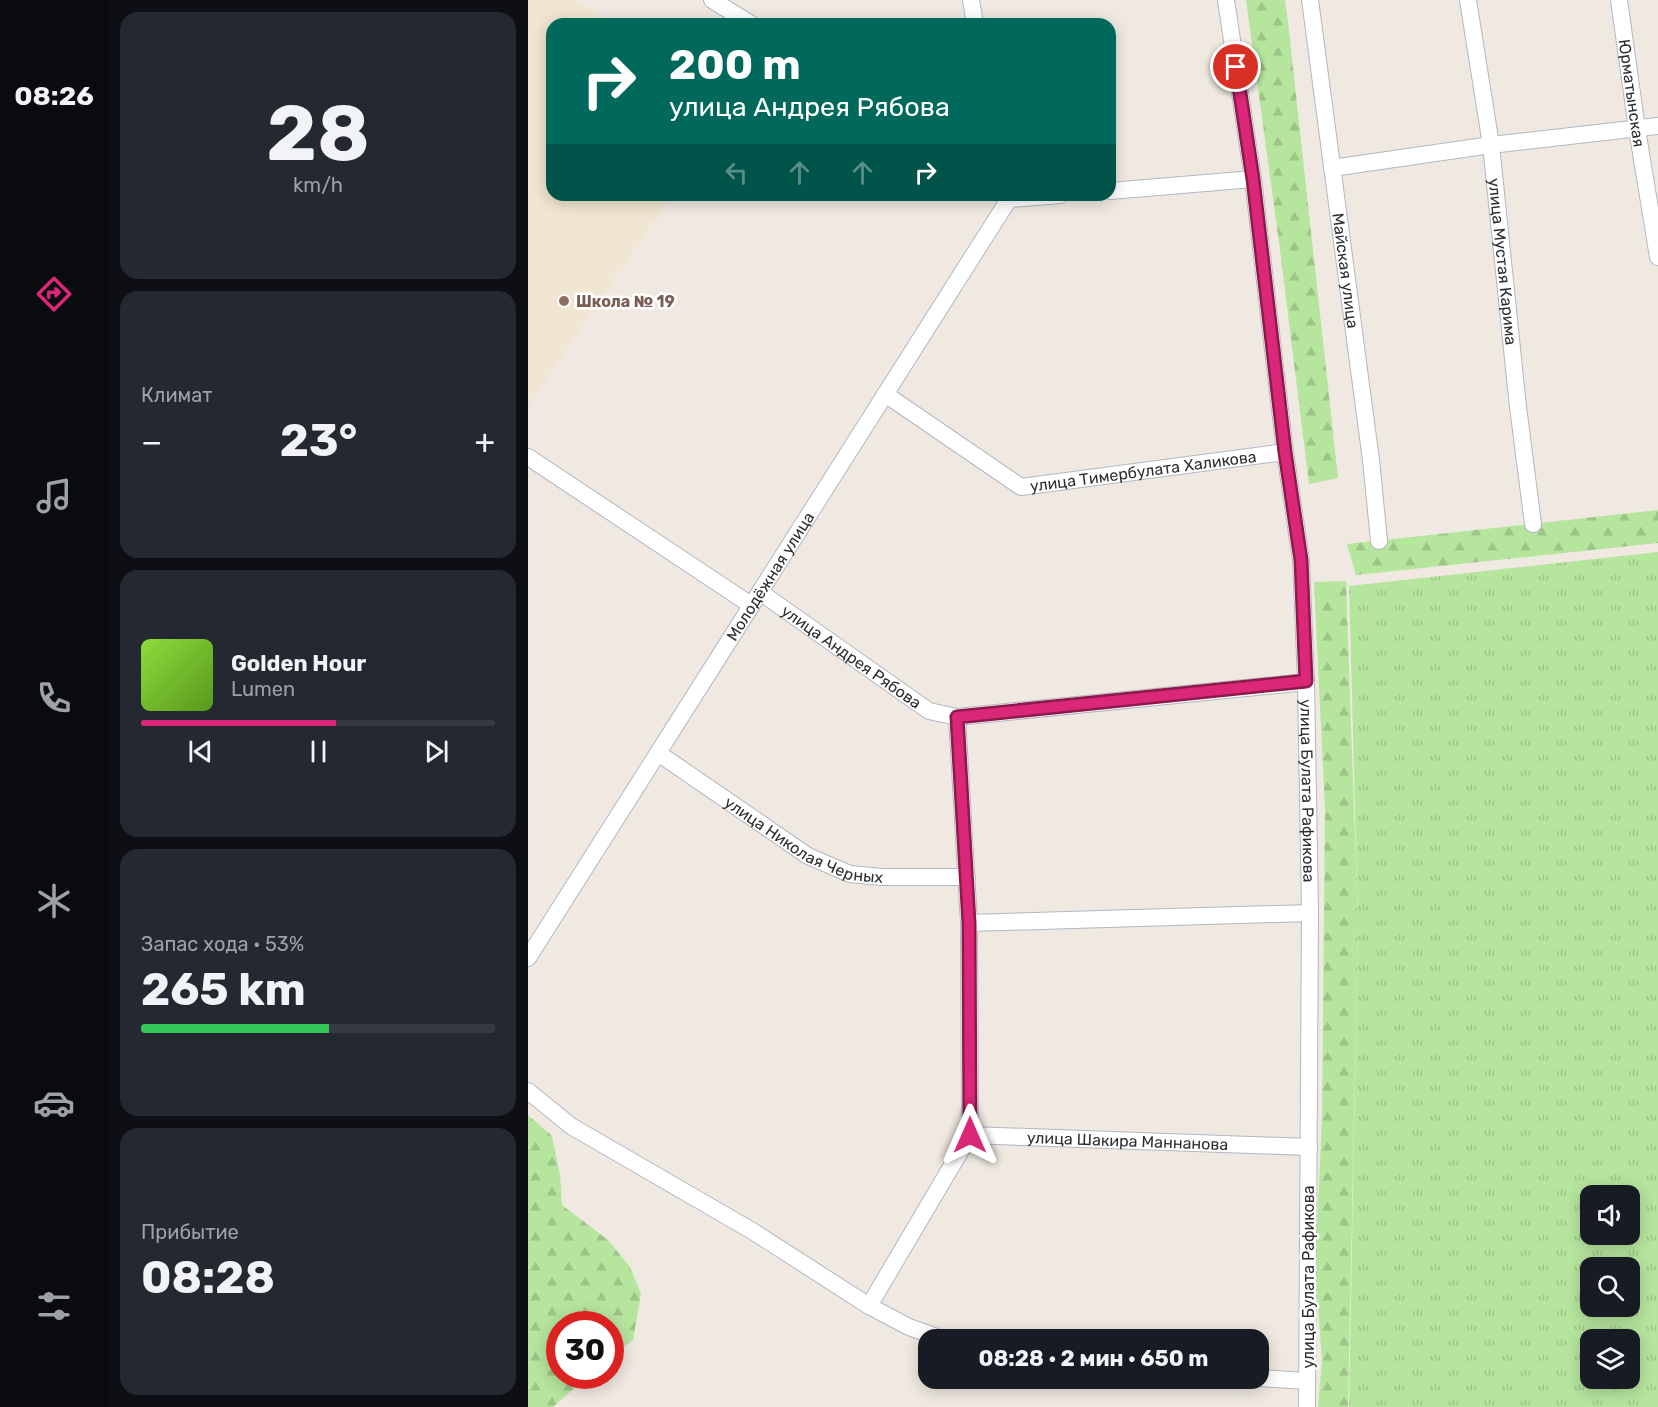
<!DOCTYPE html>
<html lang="ru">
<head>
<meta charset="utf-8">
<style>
	body { margin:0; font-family:Rubik,sans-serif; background:#242831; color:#f1f3f6; height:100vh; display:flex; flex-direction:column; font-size:22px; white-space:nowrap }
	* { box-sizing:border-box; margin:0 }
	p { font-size:20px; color:#9ea1a6 }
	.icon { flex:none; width:33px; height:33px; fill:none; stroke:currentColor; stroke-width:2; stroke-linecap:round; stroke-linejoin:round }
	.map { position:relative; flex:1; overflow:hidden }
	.sheet { display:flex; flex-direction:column; gap:12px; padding:12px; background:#0d0f14; width:420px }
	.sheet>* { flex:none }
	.hud { position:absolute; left:18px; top:18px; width:570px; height:183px; border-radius:18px; box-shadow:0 3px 15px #0003; background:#00695c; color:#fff; overflow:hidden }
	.controls { position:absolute; left:1052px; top:1185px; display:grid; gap:12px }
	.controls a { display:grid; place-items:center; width:60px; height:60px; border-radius:12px; background:#171b24; box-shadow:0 3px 15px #0003; font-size:30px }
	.speed { position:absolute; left:18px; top:1311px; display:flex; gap:12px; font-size:30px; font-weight:700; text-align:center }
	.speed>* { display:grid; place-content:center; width:78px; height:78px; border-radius:50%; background:#171b24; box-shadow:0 3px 15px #0003; line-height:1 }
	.speed .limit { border:9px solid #d22; background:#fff; color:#111 }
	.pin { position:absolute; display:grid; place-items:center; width:51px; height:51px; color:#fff; margin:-26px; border:3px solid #fff; border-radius:50%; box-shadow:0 2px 6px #0007 }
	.me { position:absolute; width:66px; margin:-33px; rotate:0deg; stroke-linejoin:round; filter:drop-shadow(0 0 4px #0008) }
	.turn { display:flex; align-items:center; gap:21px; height:126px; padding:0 24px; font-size:27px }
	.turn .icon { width:78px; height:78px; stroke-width:2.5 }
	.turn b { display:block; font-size:42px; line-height:51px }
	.lanes { display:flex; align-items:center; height:57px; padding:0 24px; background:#0003; justify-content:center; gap:30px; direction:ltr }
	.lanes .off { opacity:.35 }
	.big { font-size:45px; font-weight:700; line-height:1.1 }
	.sheet .card { flex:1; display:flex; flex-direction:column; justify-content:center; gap:9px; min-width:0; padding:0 21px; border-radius:18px; background:#242831 }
	.sheet .dial { align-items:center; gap:0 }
	.dial b { font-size:78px; line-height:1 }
	.song { display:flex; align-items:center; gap:18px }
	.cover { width:72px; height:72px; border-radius:9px; background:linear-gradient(135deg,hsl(90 70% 55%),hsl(90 70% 35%)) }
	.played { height:6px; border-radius:3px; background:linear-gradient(90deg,#db2777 55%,#363941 55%) }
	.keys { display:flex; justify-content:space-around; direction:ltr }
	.heat { display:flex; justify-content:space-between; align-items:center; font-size:33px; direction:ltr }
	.charge { height:9px; border-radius:4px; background:linear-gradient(90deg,#34c759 53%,#363941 0) }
	.trip { position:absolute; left:390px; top:1329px; width:351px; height:60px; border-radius:18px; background:#171b24; box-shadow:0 3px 15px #0003; font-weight:700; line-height:60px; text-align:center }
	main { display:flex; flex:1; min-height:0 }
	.menu { display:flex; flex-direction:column; width:108px; justify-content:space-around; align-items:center; background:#090b0e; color:#9ea1a6 }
	.menu .icon { width:42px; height:42px }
	.menu .current { color:#db2777 }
	.menu b { font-size:27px; color:#f1f3f6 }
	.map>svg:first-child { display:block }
</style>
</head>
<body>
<main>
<nav class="menu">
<b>08:26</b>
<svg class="icon current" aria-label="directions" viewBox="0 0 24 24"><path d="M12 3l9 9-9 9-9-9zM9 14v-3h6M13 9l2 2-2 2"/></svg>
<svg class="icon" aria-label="music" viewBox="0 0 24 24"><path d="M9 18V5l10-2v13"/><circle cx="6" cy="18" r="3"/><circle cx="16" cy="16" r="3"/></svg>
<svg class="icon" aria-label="phone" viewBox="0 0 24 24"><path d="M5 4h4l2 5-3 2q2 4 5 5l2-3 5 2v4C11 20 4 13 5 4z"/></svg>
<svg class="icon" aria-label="climate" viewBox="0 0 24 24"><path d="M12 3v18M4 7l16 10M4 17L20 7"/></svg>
<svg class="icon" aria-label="car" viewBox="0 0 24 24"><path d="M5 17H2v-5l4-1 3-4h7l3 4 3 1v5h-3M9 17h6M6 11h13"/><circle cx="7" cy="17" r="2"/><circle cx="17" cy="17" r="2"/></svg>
<svg class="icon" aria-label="filters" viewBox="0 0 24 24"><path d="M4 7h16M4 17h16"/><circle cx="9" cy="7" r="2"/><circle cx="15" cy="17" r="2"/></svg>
</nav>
<section class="sheet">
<div class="card dial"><b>28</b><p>km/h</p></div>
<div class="card"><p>Климат</p>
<div class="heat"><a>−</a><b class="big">23°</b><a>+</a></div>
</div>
<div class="card">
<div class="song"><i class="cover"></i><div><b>Golden Hour</b><p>Lumen</p></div></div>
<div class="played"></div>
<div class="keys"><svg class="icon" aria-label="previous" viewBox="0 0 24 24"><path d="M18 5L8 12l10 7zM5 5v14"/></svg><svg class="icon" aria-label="pause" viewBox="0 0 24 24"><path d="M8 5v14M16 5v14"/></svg><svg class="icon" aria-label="next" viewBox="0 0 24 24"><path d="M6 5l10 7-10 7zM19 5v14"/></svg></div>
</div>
<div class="card"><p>Запас хода · 53%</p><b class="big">265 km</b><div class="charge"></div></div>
<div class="card"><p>Прибытие</p><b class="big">08:28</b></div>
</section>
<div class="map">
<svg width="1130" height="1407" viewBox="0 0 1130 1407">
	<defs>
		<pattern id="grass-tufts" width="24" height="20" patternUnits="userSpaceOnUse" patternTransform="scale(1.5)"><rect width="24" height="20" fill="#b6e59e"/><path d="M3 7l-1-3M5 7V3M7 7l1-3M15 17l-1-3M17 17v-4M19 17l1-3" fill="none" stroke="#9dc588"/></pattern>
		<pattern id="forest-firs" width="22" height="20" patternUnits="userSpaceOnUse" patternTransform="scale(1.5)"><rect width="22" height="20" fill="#b6e59e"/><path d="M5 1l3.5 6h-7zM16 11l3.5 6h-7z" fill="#9dc588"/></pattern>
	</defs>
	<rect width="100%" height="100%" fill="#efe9e1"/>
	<path fill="#f0e6d1" d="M0 0H47L85 24H24V195H143L0 407Z"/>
	<path fill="url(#grass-tufts)" fill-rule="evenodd" d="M1130 552V1407H821L830 920 821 586ZM1062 1196H1101V1234H1062ZM1062 1268H1101V1306H1062ZM1062 1340H1101V1378H1062Z"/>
	<g fill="url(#forest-firs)">
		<path d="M718 0H757L760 22 810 478 781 484 752 250Z"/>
		<path d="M1130 510V543L828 575 819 544Z"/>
		<path d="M818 581 830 920 820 1407H790L794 1359 787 1271 794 1118 797 810 786 582Z"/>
		<path d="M0 1115 24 1136 32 1175 34 1205 80 1240 102 1267 113 1294 105 1340 83 1357 82 1324H32V1376H60L25 1407H0Z"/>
	</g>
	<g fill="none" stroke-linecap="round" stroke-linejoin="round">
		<defs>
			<g id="minor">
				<path d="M184 0 223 24"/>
				<path d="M443 0 447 24"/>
				<path id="s1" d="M698 0 725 179 757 452 773 560 778 682 782 913 779 1407"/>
				<path id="s2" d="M782 0 843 460 851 541"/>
				<path id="s3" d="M940 0 963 145 990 407 1005 524"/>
				<path id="s4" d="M1091 0 1109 129 1130 257"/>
				<path d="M804 168 963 145 1130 126"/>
				<path d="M582 191 725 179"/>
				<path d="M477 195 481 199 532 195"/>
				<path id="s5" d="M357 394 493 487 757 452"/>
				<path d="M0 457 223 605"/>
				<path id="s6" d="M232 592 401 711 429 717 778 682"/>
				<path id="s7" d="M429 717 441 923 442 1135 781 1147"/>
				<path id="s8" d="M130 753 280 856 322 874 354 877H439"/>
				<path d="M441 923 782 913"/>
				<path id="s9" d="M0 958 481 199 480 195"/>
				<path d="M0 1091 43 1126 226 1232 341 1306 381 1327 417 1340"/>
				<path d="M341 1306 442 1135"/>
				<path d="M730 1378 779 1381"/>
			</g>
		</defs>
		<use href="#minor" stroke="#b4b7c1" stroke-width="18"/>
		<use href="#minor" stroke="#fff" stroke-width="16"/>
	</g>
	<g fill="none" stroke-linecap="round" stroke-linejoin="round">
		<defs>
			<path id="route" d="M442 1135 441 923 429 717 778 681 773 560 757 452 725 179 708 67"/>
		</defs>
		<use href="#route" stroke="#8e194d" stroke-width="15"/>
		<use href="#route" stroke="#db2777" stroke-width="10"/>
	</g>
	<circle fill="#8d6e63" stroke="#fff" stroke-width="2" cx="36" cy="301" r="6"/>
	<g text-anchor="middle" stroke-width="5" stroke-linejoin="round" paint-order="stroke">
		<g font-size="16" fill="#2e2e2e" stroke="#fff">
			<text dy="6" stroke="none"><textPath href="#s4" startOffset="94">Юрматынская</textPath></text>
			<text dy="6" stroke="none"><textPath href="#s3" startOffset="264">улица Мустая Карима</textPath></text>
			<text dy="6" stroke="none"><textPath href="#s2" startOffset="273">Майская улица</textPath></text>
			<text dy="6" stroke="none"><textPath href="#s5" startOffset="288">улица Тимербулата Халикова</textPath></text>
			<text dy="6" stroke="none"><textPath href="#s9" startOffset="452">Молодёжная улица</textPath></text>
			<text dy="6" stroke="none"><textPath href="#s6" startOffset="112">улица Андрея Рябова</textPath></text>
			<text dy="6" stroke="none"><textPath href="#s1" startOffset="796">улица Булата Рафикова</textPath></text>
			<text dy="6" stroke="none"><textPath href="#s8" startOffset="172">улица Николая Черных</textPath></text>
			<text dy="6" stroke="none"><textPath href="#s7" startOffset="576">улица Шакира Маннанова</textPath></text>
			<text transform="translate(780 1277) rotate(-90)" y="6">улица Булата Рафикова</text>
		</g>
		<g font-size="16" font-weight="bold" fill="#785e54" stroke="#fff" text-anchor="start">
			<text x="48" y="307">Школа № 19</text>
		</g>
	</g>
</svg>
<div class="controls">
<a><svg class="icon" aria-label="sound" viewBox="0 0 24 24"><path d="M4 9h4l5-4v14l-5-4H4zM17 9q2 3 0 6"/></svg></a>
<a><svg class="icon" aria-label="search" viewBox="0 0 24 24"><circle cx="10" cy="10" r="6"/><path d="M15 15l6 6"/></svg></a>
<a><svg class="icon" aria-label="layers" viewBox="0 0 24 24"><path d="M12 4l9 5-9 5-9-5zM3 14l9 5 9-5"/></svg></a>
</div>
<div class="speed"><div class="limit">30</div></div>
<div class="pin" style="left:708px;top:67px;background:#d93025"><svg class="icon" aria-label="arrive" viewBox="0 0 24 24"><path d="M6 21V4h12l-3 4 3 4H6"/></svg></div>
<svg class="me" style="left:442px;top:1135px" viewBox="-20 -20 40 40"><path d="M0-17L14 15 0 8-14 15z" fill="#db2777" stroke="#fff" stroke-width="4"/></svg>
<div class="trip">08:28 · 2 мин · 650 m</div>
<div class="hud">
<div class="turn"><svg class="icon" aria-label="right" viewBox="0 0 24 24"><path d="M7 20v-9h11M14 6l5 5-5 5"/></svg><div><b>200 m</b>улица Андрея Рябова</div></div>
<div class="lanes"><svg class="icon off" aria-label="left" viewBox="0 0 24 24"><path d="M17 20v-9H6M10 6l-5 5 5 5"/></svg><svg class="icon off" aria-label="ahead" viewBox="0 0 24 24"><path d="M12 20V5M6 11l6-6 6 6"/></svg><svg class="icon off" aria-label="ahead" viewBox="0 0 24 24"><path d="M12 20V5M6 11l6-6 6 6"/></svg><svg class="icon" aria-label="right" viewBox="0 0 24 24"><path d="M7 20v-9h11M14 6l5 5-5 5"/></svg></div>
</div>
</div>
</main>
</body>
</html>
